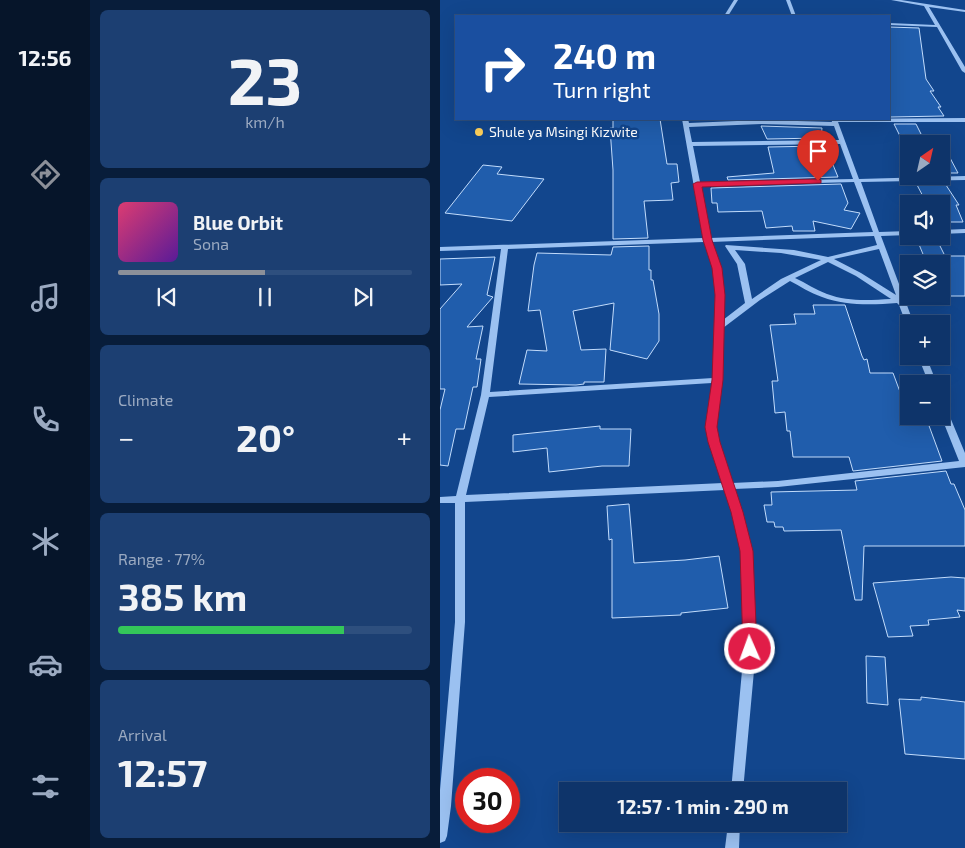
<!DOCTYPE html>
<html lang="en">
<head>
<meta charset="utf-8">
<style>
	body { margin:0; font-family:"Exo 2",sans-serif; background:#1c3f72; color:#f1f3f6; height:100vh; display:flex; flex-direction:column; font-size:19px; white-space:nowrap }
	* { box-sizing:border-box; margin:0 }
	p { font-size:16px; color:#9baac1 }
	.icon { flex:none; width:28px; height:28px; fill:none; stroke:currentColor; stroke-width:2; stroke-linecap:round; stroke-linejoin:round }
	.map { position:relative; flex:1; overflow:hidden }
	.panel { display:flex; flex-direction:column; gap:10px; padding:10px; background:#081d3a; width:350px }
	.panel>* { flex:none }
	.guide { position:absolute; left:15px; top:15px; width:435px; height:105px; border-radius:0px; box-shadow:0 5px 20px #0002,0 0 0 1px #2e4f7e; background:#1a4fa0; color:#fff; overflow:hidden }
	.needle { width:32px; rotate:34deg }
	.tools { position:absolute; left:460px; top:135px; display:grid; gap:10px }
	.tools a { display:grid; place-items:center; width:50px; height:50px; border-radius:0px; background:#0e346a; box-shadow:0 5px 20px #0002,0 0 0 1px #2e4f7e; font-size:25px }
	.speed { position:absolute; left:15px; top:768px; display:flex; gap:10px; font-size:25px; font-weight:700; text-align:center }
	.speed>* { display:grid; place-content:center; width:65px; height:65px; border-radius:50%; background:#0e346a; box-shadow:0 5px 20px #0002,0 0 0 1px #2e4f7e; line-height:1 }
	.speed .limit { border:8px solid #d22; background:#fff; color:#111 }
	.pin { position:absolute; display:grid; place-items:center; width:42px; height:42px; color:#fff; margin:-51px -21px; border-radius:50% 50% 50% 0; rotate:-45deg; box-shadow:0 0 5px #0007 }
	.pin .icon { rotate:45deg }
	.me { position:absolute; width:55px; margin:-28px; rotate:358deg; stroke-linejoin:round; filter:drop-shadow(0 0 4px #0008) }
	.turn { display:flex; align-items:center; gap:18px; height:105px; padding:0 15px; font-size:22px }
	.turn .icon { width:65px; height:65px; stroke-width:2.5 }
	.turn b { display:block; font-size:35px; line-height:42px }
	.big { font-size:38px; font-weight:700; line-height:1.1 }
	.panel .tile { flex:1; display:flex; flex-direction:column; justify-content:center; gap:8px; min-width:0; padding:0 18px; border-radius:8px; background:#1c3f72 }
	.panel .dial { align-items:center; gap:0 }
	.dial b { font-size:65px; line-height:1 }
	.song { display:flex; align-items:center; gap:15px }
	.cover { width:60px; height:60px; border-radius:8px; background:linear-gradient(135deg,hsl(340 70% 55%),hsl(270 70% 35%)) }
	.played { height:5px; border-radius:2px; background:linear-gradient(90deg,#8c9099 50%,#2e4f7e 50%) }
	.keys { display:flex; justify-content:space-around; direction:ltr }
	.heat { display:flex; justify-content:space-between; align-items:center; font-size:28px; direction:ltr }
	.charge { height:8px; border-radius:4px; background:linear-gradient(90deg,#34c759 77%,#2e4f7e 0) }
	.trip { position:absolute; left:119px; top:782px; width:288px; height:50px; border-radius:0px; background:#0e346a; box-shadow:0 5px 20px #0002,0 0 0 1px #2e4f7e; font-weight:700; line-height:50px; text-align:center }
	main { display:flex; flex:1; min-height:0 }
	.tabs { display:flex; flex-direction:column; width:90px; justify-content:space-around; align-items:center; background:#06152a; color:#9baac1 }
	.tabs .icon { width:35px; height:35px }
	.tabs .current { color:#8c9099 }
	.tabs b { font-size:22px; color:#f1f3f6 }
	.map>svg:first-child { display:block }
</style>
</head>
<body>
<main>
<nav class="tabs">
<b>12:56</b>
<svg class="icon current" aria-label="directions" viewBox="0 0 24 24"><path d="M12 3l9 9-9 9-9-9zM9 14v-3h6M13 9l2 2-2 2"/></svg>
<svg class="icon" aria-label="music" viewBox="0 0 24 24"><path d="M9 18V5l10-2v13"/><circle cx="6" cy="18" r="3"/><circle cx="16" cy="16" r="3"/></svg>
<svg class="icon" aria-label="phone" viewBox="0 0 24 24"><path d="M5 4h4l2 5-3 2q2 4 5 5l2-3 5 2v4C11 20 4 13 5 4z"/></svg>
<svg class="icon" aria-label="climate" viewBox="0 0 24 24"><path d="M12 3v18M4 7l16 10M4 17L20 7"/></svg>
<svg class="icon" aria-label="car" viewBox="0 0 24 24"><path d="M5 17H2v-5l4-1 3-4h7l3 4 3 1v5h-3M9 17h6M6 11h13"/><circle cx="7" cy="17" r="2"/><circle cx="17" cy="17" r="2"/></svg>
<svg class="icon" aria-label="filters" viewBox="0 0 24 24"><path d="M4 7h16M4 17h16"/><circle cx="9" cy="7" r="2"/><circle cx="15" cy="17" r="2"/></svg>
</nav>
<section class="panel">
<div class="tile dial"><b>23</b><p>km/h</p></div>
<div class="tile">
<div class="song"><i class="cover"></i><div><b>Blue Orbit</b><p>Sona</p></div></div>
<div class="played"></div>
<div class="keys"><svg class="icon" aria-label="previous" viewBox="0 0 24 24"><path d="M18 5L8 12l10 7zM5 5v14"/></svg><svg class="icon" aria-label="pause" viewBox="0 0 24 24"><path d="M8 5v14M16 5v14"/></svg><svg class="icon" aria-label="next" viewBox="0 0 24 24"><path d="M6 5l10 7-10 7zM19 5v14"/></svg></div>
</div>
<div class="tile"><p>Climate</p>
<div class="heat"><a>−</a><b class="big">20°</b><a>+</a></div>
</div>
<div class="tile"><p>Range · 77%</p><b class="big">385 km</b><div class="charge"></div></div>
<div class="tile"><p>Arrival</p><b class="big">12:57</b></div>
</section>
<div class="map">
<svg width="525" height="848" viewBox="0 0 525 848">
	<rect width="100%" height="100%" fill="#12468d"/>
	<g fill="#205dac" stroke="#c2dcfc">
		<path d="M449 27 479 28 486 79 494 91H490L501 107H498L504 116 450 117 449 113Z"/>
		<path d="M173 119H220L227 164H237L239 182 231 183 233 200 204 201 208 238 173 239V170L170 128H173Z"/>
		<path d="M454 124H476L486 144H469V154Z"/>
		<path d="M321 126 382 128 381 138 327 139Z"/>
		<path d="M381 146 379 160H391L398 177 288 180 287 177 334 173 328 147Z"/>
		<path d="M501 156H509L518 173H501Z"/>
		<path d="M43 165 62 167 57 174 104 179 72 221 5 213Z"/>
		<path d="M504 182 519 205H516L523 222H501V204H487L476 183Z"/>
		<path d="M401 184 408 203 404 210 420 213 411 229 373 221 375 231H353L352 226 326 228 322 211 278 212 277 203H272L271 188Z"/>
		<path d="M478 242H498L505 256H525V296H501V259H485Z"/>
		<path d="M209 246V270H211V280H213L219 314V341L207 359 170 350 174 303 133 311 141 350 166 349 164 382H144V384L136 385 79 384 87 350 107 351 100 310 88 311 94 265 97 253 171 255 173 247Z"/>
		<path d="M55 257 47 295 53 297 27 327 43 326 36 359H41L37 387H33L24 429H16L8 466 0 465V410L5 389H0V309L22 284 0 285V259Z"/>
		<path d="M373 305H405L422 356 424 360 427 359 430 373H453L472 424 488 423 502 461 413 471 409 457H353L350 431H347L345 412 335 413 332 381H338L330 325 356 324 354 314H375Z"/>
		<path d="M160 426V429H191L189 466H162L109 472 107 448 73 452V435Z"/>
		<path d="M506 471 511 484H514L525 510V546H424L422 600H415L401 530 344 531 343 527H335L334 522H327L324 505H332L331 492 417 490 415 481Z"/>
		<path d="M189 504 194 563 245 560 279 556 288 608 241 613V615L172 618V539L169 540 167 506Z"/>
		<path d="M511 577 525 578V611L517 610 520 617 488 620 489 625 470 626 473 636 448 637 433 583Z"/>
		<path d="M426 656 445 657 448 705 427 703Z"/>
		<path d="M481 697 525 702V759L465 754 459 699 481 700Z"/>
	</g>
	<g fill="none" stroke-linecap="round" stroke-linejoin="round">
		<g fill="#9bc1f1" fill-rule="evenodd">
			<path d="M294 0H298L288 16H284Z"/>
			<path d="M346 0H350L356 16H352Z"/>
			<path d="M451 0H461L525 10V12L489 7 525 67V73L522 71 497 27 449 25V23L495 25 484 6Z"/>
			<path d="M525 118V122H398L419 179 525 176V180L421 182 439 232 469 231V235L441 236 474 324H469V326H467L459 305 457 303C432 305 406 306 382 297 370 293 360 286 350 281L320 300 283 328 281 380 275 427 278 443 292 483 338 481 519 461 501 416V402L505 405 525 453V467L338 487 294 489 302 513 311 551 316 649 303 791H291L304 649 301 551 292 513 285 490 25 502V622L11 806 7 836 5 841 0 843V790L15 622V503H0V497L16 496 41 395 61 249 0 251V247L263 238 242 119H248L249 123 321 120 392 122 391 119ZM321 124 394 126 399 140 252 142 249 127ZM400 144 413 179 260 182 253 146ZM414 182 433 232 270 238 260 186ZM434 236 437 245 388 257 354 250 286 245 285 246 297 264 305 303 283 320 284 295 281 268 271 242ZM264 242 273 268 276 295 273 378 50 392 68 249ZM439 249 456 295 421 273 394 259ZM295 250 341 253 381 260 341 279 312 299 305 264ZM388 262 416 276 451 299C430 300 408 302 387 294 376 290 366 283 355 278ZM272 383 267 427 270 443 283 483 26 495 49 397Z"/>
			<path d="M525 229V233L501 234V230Z"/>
			<path d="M478 356H486L497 384H489Z"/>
			<path d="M288 824H300L299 848H285Z"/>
		</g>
	</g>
	<path fill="#e11d48" stroke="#92132f" d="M378 179 381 180V183L262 187 272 240 282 268 285 295 283 380 277 427 280 442 303 512 313 551 317 649 315 653 310 655 305 653 303 649 300 551 291 512 268 442 265 427 272 380 275 295 272 268 263 240 253 184 257 182Z"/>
	<circle fill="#ffd15b" stroke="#12468d" stroke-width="2" cx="39" cy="132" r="5"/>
	<g text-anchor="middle" stroke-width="5" stroke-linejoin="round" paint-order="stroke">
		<g font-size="14" fill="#fff" stroke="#12468d" text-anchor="start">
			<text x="49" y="137">Shule ya Msingi Kizwite</text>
		</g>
	</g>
</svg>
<div class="tools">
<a><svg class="needle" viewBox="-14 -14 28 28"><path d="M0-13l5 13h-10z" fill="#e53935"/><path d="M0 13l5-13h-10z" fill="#9baac1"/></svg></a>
<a><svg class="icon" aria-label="sound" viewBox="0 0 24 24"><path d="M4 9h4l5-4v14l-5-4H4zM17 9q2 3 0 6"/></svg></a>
<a><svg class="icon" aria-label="layers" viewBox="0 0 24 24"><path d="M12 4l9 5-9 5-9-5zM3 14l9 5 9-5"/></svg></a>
<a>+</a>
<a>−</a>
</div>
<div class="speed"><div class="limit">30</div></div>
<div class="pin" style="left:378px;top:181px;background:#d93025"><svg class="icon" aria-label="arrive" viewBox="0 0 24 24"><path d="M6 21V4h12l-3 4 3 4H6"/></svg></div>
<svg class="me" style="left:310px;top:649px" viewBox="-20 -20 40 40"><circle r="17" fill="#e11d48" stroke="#fff" stroke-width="3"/><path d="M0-11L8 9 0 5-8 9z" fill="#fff"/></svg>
<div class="trip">12:57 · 1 min · 290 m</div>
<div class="guide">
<div class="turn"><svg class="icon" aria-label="right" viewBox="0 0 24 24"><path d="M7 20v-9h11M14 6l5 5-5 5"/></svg><div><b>240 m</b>Turn right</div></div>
</div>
</div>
</main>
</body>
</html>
